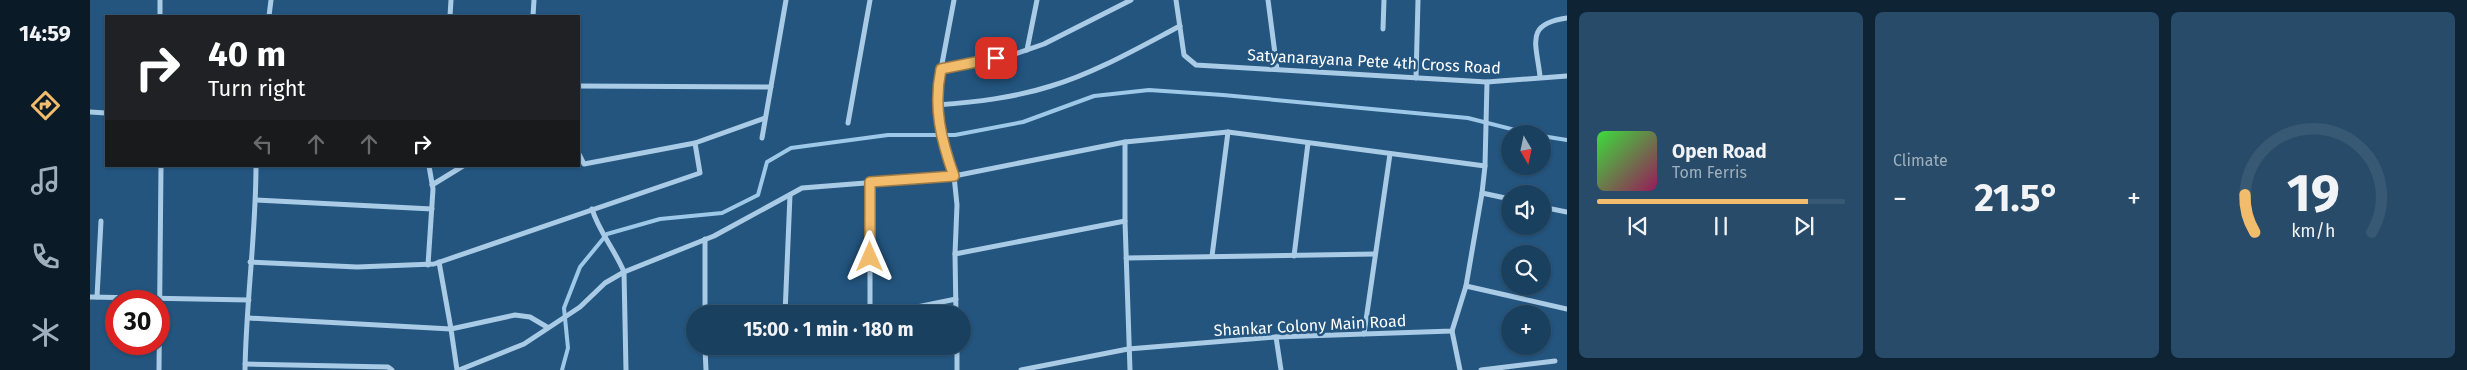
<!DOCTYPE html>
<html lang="en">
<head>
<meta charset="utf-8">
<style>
	body { margin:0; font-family:"Fira Sans",sans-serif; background:#274b68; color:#f1f3f6; height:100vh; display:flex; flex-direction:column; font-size:19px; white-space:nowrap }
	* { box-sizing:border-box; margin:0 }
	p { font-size:16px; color:#9fafbd }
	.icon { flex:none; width:28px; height:28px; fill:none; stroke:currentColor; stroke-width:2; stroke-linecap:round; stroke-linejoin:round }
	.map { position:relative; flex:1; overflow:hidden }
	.side { display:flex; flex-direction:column; gap:12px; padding:12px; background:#0e2334; width:900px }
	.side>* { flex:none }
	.banner { position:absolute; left:15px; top:15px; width:475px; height:152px; border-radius:0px; box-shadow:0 1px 4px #0004,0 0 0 1px #385974; background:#202124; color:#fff; overflow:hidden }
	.needle { width:32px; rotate:171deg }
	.fabs { position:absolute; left:1411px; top:125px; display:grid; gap:10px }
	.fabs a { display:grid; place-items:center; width:50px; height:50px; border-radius:50%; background:#1a405f; box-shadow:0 1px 4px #0004,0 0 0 1px #385974; font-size:25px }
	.speed { position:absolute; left:15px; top:290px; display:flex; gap:10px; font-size:25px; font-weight:700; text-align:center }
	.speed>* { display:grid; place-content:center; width:65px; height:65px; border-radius:50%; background:#1a405f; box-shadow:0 1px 4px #0004,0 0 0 1px #385974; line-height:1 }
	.speed .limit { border:8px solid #d22; background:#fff; color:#111 }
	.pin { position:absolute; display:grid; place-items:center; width:42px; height:42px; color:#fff; margin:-21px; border-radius:10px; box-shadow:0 2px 8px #0006 }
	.me { position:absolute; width:55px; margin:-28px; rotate:0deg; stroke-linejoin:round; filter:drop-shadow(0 0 4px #0008) }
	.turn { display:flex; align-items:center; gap:18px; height:105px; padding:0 20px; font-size:22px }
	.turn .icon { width:65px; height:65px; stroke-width:2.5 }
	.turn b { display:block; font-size:35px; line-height:42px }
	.lanes { display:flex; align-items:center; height:48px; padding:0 20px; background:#0003; justify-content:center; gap:25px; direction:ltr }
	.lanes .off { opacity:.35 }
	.big { font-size:38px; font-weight:700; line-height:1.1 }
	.side .tile { flex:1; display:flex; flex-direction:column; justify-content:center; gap:8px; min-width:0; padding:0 18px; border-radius:8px; background:#274b68 }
	.side .dial { align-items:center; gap:0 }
	.dial svg { height:130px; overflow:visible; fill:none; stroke:#385974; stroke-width:7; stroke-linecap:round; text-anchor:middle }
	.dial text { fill:#f1f3f6; stroke:none }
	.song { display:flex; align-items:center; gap:15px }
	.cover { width:60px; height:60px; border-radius:8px; background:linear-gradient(135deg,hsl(120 70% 55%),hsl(330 70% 35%)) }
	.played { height:5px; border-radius:2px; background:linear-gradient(90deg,#f1bc6c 85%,#385974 85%) }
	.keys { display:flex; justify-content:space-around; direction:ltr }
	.heat { display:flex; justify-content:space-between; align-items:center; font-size:28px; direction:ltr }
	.side .tiles { flex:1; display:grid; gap:12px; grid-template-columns:repeat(3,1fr) }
	.trip { position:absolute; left:596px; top:305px; width:285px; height:50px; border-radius:25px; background:#1a405f; box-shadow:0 1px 4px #0004,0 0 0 1px #385974; font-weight:700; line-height:50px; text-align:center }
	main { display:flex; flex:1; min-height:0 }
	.menu { display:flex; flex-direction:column; width:90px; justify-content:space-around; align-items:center; background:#0a1a26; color:#9fafbd }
	.menu .icon { width:35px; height:35px }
	.menu .selected { color:#f1bc6c }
	.menu b { font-size:22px; color:#f1f3f6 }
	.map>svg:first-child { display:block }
</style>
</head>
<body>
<main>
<nav class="menu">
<b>14:59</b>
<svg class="icon selected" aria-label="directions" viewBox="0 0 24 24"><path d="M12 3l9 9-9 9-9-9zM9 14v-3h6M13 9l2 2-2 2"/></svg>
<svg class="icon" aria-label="music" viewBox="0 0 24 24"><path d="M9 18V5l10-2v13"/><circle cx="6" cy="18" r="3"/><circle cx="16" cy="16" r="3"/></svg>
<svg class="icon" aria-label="phone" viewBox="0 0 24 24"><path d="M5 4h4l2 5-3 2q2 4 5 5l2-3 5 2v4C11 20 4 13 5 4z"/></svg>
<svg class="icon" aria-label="climate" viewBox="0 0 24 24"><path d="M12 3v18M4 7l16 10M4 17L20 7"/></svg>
</nav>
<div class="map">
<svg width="1477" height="370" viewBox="0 0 1477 370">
	<rect width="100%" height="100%" fill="#23557f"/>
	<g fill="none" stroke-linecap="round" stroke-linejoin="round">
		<g stroke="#9dc8e7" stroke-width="4">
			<path d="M1452 136 1477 140"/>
			<path d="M472 370 478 348 474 308 490 267 517 234 570 219 632 213 668 195 677 162 701 148 798 135H865L933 122 1004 96 1059 90 1133 95 1378 118 1441 134"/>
		</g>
		<g stroke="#a9cbe6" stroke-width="5">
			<path d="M70 0V16"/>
			<path d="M1086 0 1094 55 1106 65 1397 82 1477 76"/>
			<path d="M1178 0 1187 69"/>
			<path d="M179 16 181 0"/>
			<path d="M360 16 361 0"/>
			<path d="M443 16 444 0"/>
			<path d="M1293 29 1294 0"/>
			<path d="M937 50 947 0"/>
			<path d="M851 69 925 54 954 44 1041 0"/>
			<path d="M1450 76C1446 42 1435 24 1477 18"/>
			<path d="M1326 78 1328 0"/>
			<path d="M489 86 681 87"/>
			<path d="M847 105 848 85 864 0"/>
			<path d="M0 112 16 113"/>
			<path d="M758 123 780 0"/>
			<path d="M672 138 696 0"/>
			<path d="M1035 142V221L1040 370"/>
			<path d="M489 154 494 164 605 143"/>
			<path d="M1395 166 1397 82"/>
			<path d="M780 182V314"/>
			<path d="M342 185 373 166"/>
			<path d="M166 200 342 209"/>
			<path d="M1452 207 1477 212"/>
			<path d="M502 209C509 232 525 250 534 272L536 370"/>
			<path d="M615 239V314"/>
			<path d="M865 254 1035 221"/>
			<path d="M1122 256 1138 132"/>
			<path d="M1204 256 1218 143"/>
			<path d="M1036 258 1285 254"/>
			<path d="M160 262 267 267 344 264 610 173 605 143 675 118"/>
			<path d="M338 265 343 189 339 166"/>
			<path d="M1376 286 1392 193"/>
			<path d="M0 297 159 300"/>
			<path d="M7 297 11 221"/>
			<path d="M695 314 700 195"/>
			<path d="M793 314 866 299"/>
			<path d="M866 314 865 254 867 205 864 176 853 146 847 105C885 102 924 98 961 86 1003 74 1050 47 1090 26"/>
			<path d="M159 318 361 329 349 262"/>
			<path d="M1362 331 1370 370"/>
			<path d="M1274 334 1300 154"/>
			<path d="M1186 337 1191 370"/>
			<path d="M615 346V348L626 346"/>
			<path d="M867 346V370"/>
			<path d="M615 348 616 370"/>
			<path d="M155 364 298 367 302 370"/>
			<path d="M69 370 71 166"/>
			<path d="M155 370C156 302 166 234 166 166"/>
			<path d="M367 370 361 329 425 315 440 317 457 327"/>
			<path d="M369 370 434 344 490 307 515 283 534 272 624 236 712 188 864 176 1035 142 1138 132 1395 166 1392 193 1420 199"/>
			<path d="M931 370 1038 349 1186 337 1362 331 1376 286 1477 309"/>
			<path d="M1391 370 1465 361"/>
		</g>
	</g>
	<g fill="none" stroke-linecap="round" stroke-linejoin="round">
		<defs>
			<path id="route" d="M780 257V182L864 176C851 140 843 107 851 69L906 58"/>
		</defs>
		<use href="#route" stroke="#9d7a46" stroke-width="12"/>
		<use href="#route" stroke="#f1bc6c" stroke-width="9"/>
	</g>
	<g text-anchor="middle" stroke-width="5" stroke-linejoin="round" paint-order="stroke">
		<g font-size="16" fill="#fff" stroke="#23557f">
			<text transform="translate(1284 61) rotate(3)" y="6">Satyanarayana Pete 4th Cross Road</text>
			<text transform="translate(1220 325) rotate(-3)" y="6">Shankar Colony Main Road</text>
		</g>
	</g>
</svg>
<div class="fabs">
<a><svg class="needle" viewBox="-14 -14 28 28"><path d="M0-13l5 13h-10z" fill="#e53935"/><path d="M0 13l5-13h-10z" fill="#9fafbd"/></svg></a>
<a><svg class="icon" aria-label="sound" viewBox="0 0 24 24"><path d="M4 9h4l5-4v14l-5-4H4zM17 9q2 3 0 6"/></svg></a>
<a><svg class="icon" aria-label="search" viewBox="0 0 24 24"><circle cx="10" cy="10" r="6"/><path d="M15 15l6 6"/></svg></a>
<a>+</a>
</div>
<div class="speed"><div class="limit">30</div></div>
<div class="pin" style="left:906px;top:58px;background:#d93025"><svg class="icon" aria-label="arrive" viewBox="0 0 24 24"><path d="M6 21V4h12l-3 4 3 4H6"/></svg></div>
<svg class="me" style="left:780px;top:257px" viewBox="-20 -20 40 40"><path d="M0-17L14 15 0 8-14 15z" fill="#f1bc6c" stroke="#fff" stroke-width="4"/></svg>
<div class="trip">15:00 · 1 min · 180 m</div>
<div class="banner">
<div class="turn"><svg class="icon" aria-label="right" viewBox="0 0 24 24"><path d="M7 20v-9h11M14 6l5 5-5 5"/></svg><div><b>40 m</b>Turn right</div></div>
<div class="lanes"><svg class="icon off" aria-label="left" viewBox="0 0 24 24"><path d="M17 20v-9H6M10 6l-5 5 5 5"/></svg><svg class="icon off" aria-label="ahead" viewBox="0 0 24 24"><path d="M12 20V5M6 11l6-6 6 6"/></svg><svg class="icon off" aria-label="ahead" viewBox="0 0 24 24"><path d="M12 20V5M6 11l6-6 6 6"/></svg><svg class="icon" aria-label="right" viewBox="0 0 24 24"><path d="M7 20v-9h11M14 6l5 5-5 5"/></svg></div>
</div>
</div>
<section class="side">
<div class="tiles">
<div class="tile">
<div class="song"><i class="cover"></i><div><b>Open Road</b><p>Tom Ferris</p></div></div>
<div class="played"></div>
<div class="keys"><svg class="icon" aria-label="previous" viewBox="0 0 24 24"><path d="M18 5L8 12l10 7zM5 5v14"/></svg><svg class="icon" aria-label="pause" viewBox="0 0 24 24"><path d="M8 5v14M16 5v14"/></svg><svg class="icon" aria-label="next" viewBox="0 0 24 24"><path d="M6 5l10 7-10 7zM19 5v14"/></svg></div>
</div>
<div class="tile"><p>Climate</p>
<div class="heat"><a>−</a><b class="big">21.5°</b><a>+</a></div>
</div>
<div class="tile dial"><svg viewBox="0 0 100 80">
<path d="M14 69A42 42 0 1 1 86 69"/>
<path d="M14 69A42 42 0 0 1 8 46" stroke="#f1bc6c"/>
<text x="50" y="56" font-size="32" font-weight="700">19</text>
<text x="50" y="72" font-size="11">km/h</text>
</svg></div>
</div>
</section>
</main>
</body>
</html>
